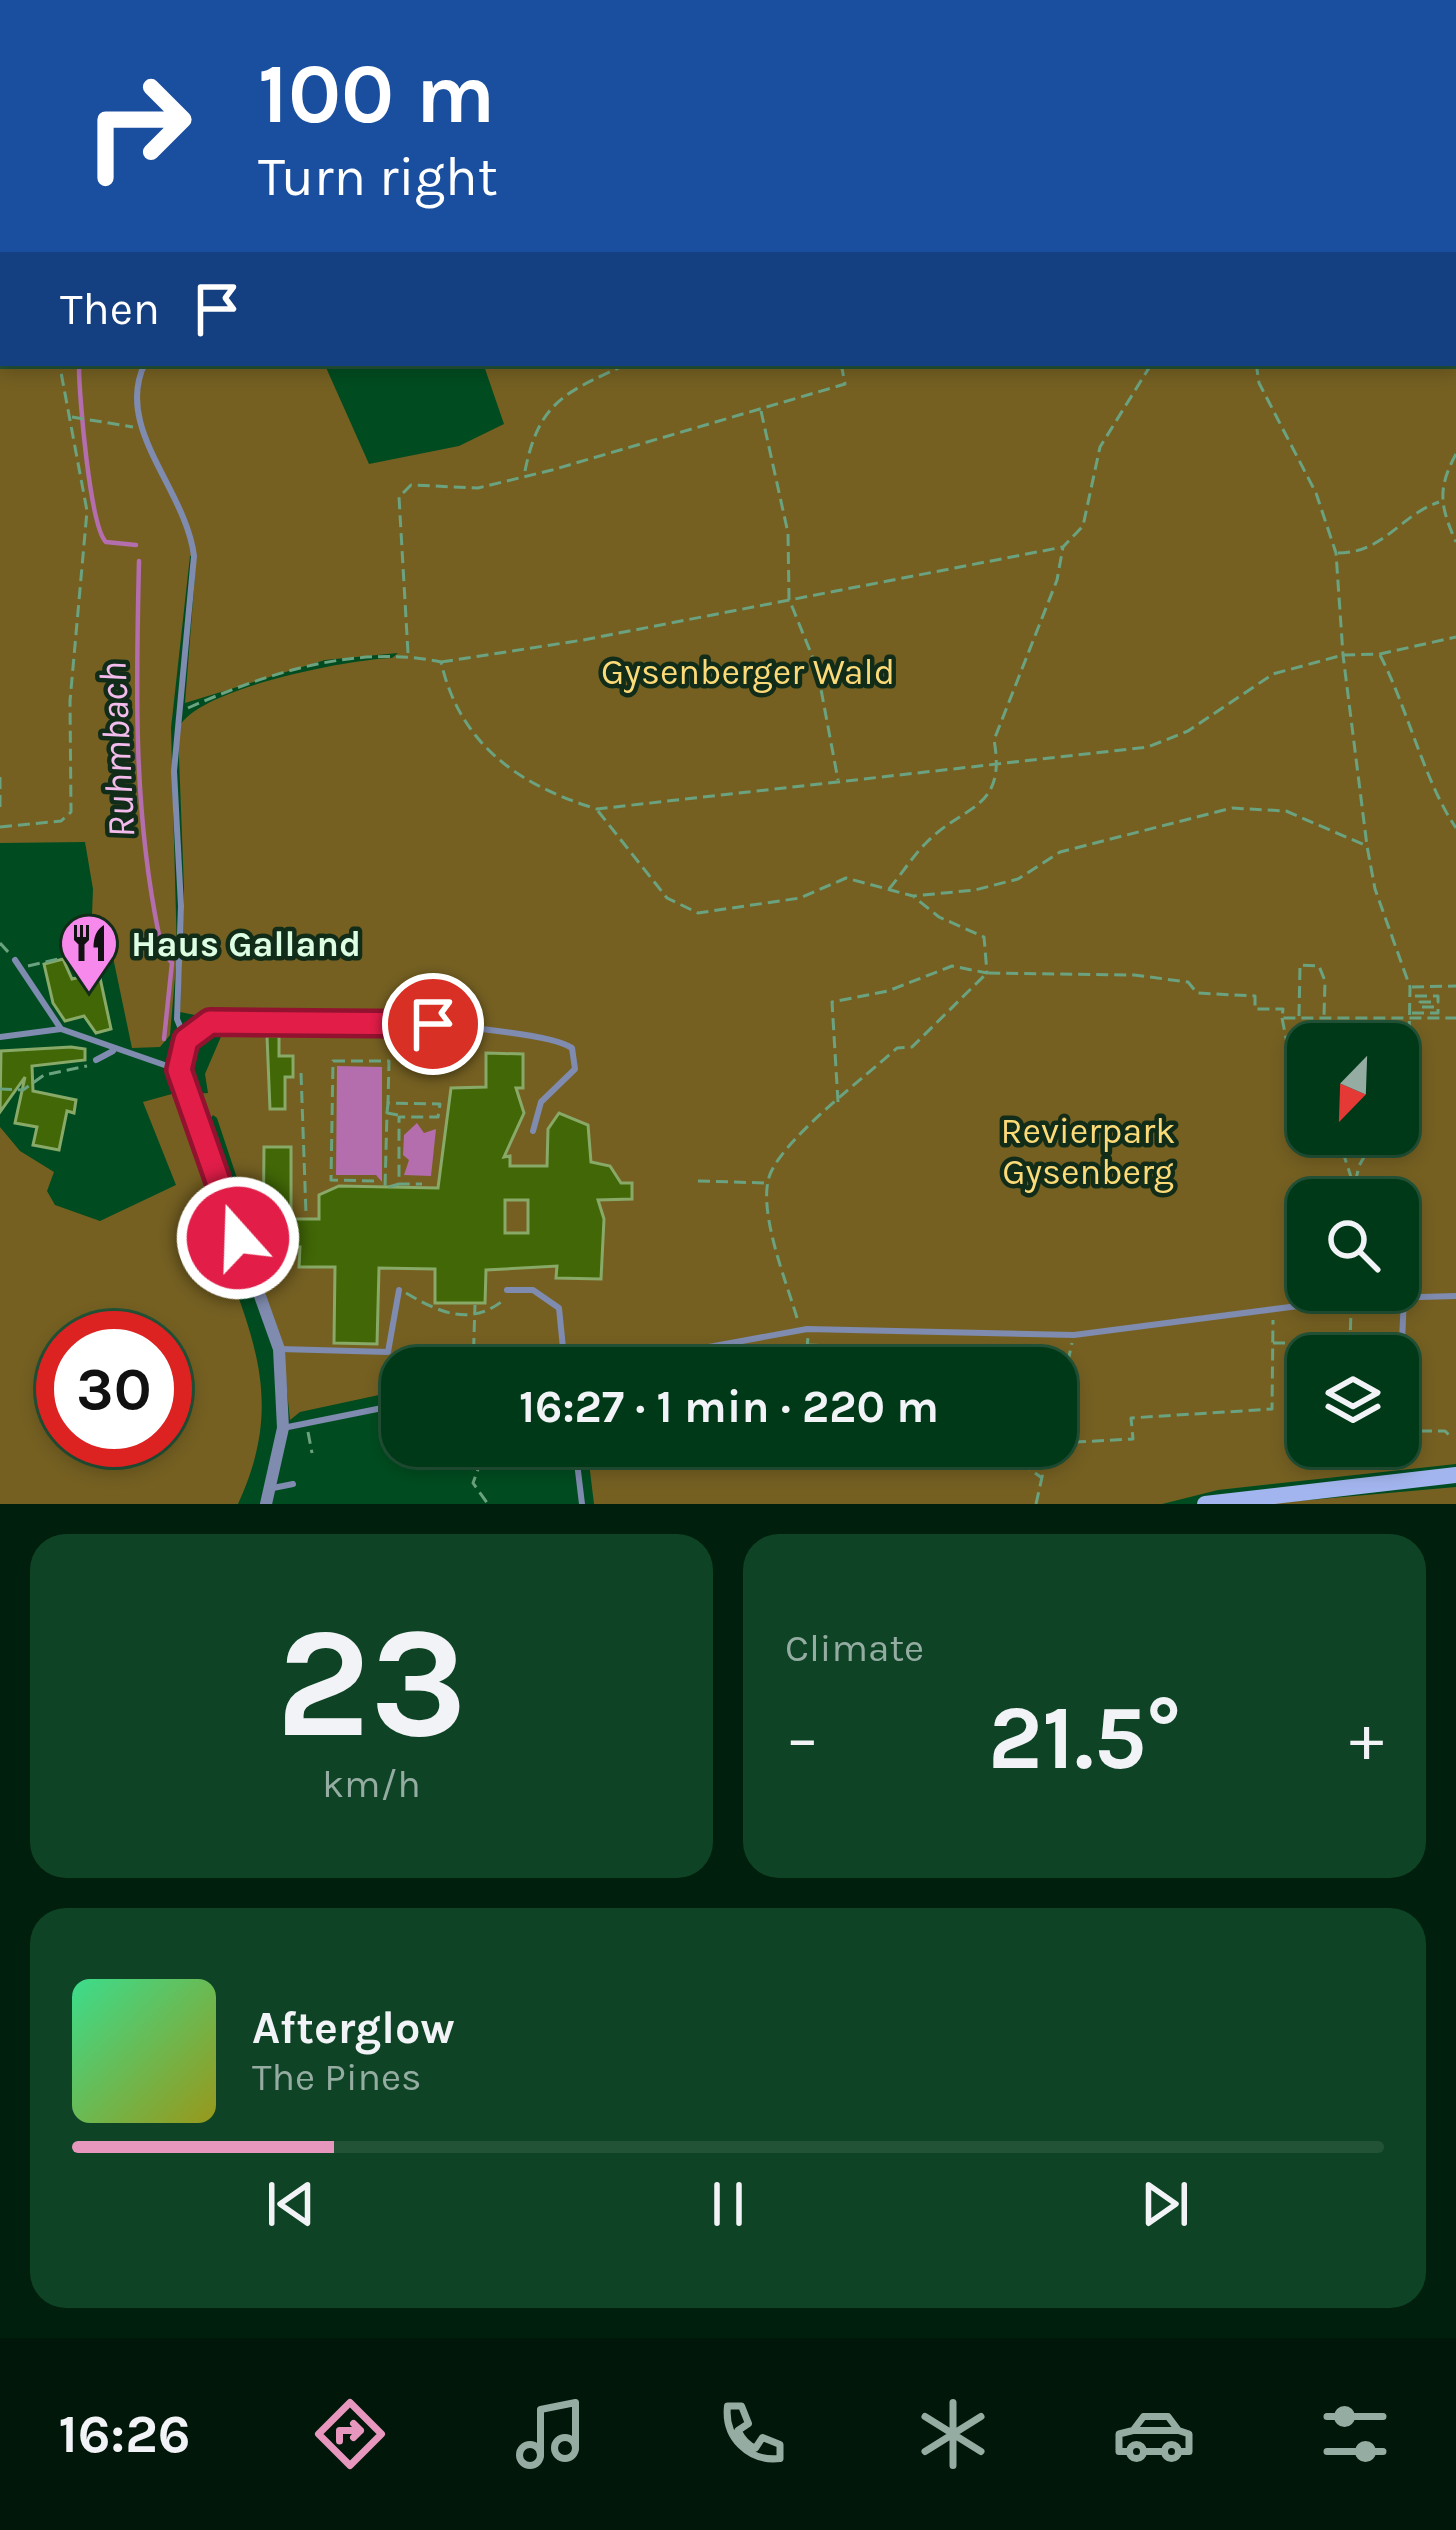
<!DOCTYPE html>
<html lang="en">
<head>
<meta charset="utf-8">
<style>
	body { margin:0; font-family:Karla,sans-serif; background:#0e4425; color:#f1f3f6; height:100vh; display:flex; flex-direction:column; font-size:45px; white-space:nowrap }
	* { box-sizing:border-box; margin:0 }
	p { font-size:39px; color:#95aca2 }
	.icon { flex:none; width:66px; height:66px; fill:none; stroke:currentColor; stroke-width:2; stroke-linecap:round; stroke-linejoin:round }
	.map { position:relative; height:1504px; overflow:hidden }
	.drawer { display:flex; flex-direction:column; gap:30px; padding:30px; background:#001f0d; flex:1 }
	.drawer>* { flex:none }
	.hud { position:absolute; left:0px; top:0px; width:1458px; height:366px; box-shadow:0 6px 18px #0003,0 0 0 3px #225337; background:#1a4fa0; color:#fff; overflow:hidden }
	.needle { width:78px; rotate:203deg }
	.tools { position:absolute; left:1287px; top:1023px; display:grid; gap:24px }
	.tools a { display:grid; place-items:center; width:132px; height:132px; border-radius:24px; background:#003918; box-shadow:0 6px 18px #0003,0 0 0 3px #225337; font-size:60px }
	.speed { position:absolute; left:36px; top:1311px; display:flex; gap:24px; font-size:60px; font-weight:700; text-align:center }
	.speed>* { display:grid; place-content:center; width:156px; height:156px; border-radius:50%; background:#003918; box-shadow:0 6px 18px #0003,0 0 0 3px #225337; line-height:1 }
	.speed .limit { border:18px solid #d22; background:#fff; color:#111 }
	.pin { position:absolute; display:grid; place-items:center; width:102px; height:102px; color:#fff; margin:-51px; border:6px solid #fff; border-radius:50%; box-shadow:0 3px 12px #0007 }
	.me { position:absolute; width:132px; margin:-66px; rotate:340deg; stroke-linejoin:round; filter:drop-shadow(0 0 9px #0008) }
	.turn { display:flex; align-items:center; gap:42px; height:252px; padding:0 60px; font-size:54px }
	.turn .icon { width:156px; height:156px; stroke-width:2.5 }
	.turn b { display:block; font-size:84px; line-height:102px }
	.then { display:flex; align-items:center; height:114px; padding:0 60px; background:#0003; gap:24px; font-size:45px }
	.big { font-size:90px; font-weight:700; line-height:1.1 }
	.drawer .widget { flex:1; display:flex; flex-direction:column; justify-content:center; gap:18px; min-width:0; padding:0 42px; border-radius:36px; background:#0e4425 }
	.drawer .dial { align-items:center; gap:0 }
	.dial b { font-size:156px; line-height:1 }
	.song { display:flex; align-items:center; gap:36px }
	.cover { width:144px; height:144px; border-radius:18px; background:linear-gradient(135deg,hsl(150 70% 55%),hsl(60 70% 35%)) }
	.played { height:12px; border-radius:6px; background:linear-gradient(90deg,#e797bd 20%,#225337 20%) }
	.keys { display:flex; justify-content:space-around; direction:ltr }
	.heat { display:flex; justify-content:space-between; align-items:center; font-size:66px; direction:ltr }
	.drawer .tiles { flex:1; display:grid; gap:30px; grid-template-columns:1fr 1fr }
	.widget:last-child { grid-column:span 2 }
	.trip { position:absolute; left:381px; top:1347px; width:696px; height:120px; border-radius:36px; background:#003918; box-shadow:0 6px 18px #0003,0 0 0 3px #225337; font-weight:700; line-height:120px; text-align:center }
	.tab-bar { display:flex; height:192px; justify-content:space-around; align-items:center; background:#00170a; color:#95aca2 }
	.tab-bar .icon { width:84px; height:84px }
	.tab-bar .active { color:#e797bd }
	.tab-bar b { font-size:54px; color:#f1f3f6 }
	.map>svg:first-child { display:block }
</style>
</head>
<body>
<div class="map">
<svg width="1456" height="1504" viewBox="0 0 1456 1504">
	<rect width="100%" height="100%" fill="#004c20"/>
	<g fill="#756022" fill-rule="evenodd">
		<path d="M12 0H1456V1464L1218 1490 1162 1504H594L587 1446H1056V1368H578L571 1356 536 1368H402V1390L300 1412 290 1420 282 1342 245 1237 253 1226 217 1118 213 1115 206 1124 197 1094 208 1093 205 1074 223 1032 211 1031 210 1018 180 1012 184 888 178 730C191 689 351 659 392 658L398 653 325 660 185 703 195 575 196 556H190L171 728 177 954 170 1035 160 1047 132 1048 109 938 91 941 93 889 85 842 0 843V4L3 363H324L369 464 459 446 504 424 483 363H1455V3H3ZM1308 1044H1398V1134H1308ZM1308 1200H1398V1290H1308ZM1308 1356H1398V1446H1308Z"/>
		<path d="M179 1092 243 1267 230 1274C262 1359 278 1417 238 1504H0V1127L20 1151 54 1172 47 1191 55 1205 100 1221 176 1185 143 1102ZM63 1338H165V1440H63Z"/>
		<path d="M1456 1487V1504H1263Z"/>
	</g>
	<g fill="#b46dad">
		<path d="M337 1066 382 1067V1182L376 1175H336Z"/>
		<path d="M417 1123 424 1133 436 1129 431 1176 404 1175 409 1160 403 1155 404 1135Z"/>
	</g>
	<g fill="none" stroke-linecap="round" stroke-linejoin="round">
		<g stroke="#b46dad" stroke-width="4.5">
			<path d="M0 335 3 337"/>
			<path d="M86 363 79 367C79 395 90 527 106 542L136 545"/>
			<path d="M139 561C136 688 133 810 159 935"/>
			<path d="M164 1039 172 963 167 957"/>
		</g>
	</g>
	<g fill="#416706" stroke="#88a967" stroke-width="3" fill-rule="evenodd">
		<path d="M63 959 72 979 99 973 111 1029 96 1033 84 1016 65 1021 53 1003 44 964Z"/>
		<path d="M267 1036H279V1056H293V1077H285V1109H270Z"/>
		<path d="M71 1047 85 1049V1060L32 1066 33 1091 76 1100 74 1113 67 1111 59 1150 33 1145 37 1127 15 1123 25 1077 0 1112 1 1051Z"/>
		<path d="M486 1053 523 1054V1088H516L524 1113 504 1157 510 1156V1166H547L548 1129 559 1113 588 1125 591 1162 610 1166 621 1183H632V1199L598 1200 604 1219 601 1279 556 1278 557 1266 486 1270 485 1303H435V1269L379 1268 377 1344 334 1343 335 1267H299L300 1247 263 1246 264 1147H291V1219H319V1195L339 1186 438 1188 451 1088 486 1087ZM505 1200H528V1233H505Z"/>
		<path d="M1398 1352 1418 1353 1417 1408H1398Z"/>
	</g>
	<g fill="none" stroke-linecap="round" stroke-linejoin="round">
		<g stroke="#6ba27f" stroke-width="3" stroke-dasharray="12 6" stroke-linecap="butt">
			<path d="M629 0 633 3"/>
			<path d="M687 0 688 3"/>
			<path d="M1142 0 1143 3"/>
			<path d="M1378 0 1380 3"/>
			<path d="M327 3 329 0"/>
			<path d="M652 3 660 0"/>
			<path d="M1136 3 1137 0"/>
			<path d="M0 4 11 0"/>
			<path d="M1455 177 1456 178"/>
			<path d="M0 230 3 231"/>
			<path d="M1455 325H1456"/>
			<path d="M0 347 3 348"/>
			<path d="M1256 363 1259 383 1316 493 1336 553 1343 655 1367 846 1375 889 1410 987 1409 1046 1398 1105"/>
			<path d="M761 411 788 533 789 599 817 668 838 780"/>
			<path d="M72 417 133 427"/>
			<path d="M1456 454C1437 489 1440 506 1456 542"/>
			<path d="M525 471C539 400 567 392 629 363"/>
			<path d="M1338 553C1384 553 1400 515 1439 502"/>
			<path d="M408 653 399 497 411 485 478 488 552 470 845 384 841 363"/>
			<path d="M1380 655C1408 709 1424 781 1456 828"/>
			<path d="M441 662 583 640 1063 547"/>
			<path d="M188 708C267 673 356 644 441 662 460 745 520 786 597 809L1148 747 1188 731 1273 674 1343 655 1380 654 1456 637"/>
			<path d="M0 777V812"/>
			<path d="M598 811 667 898 698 913 800 898 846 878 913 896 975 890 1018 879 1060 852 1232 808 1286 811 1367 846"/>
			<path d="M0 827 61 821 71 812 70 701 87 511 60 367"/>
			<path d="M889 889C901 875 912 857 926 843 963 804 1007 811 994 740L1057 580 1063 547 1083 526 1100 447 1152 363"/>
			<path d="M0 943 10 954"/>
			<path d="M28 966 106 948"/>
			<path d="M1412 987 1456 986"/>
			<path d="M1412 1013H1438V1007H1420V1002H1438V996H1413"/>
			<path d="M1299 1016 1300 965 1319 966 1325 981 1324 1016"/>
			<path d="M1282 1018 1289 1053 1308 1079"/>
			<path d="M1322 1020 1323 1044"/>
			<path d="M301 1073 306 1214"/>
			<path d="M0 1089 23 1090 44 1075 87 1066"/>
			<path d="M838 1102 832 1002 888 991 952 966 987 973 984 937 939 917 914 897"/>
			<path d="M387 1113 388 1103 440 1104 438 1117H399V1184H422"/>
			<path d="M398 1115 387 1113 385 1188 399 1184"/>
			<path d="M1337 1134 1352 1180"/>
			<path d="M374 1181 331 1180 333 1061H389L388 1103"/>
			<path d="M698 1181 767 1183"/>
			<path d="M1351 1200 1359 1166 1377 1134"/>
			<path d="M406 1293C440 1313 471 1327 505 1299"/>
			<path d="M797 1318C787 1283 755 1206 771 1172 788 1135 865 1077 897 1048L912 1047 987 973 1134 975 1188 982 1197 993 1255 996V1009H1283L1282 1018H1456"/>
			<path d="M1273 1343H1350L1351 1310"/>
			<path d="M808 1345 871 1348 870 1368"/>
			<path d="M473 1368 475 1305"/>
			<path d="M805 1368 808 1337"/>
			<path d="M1056 1415 1072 1343"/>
			<path d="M1407 1429V1410"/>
			<path d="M308 1432 312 1453"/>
			<path d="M1056 1443 1133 1439 1131 1418 1272 1409 1273 1320"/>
			<path d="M469 1446 481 1461 473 1483 488 1504"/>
			<path d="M970 1446 975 1465 1001 1468 1018 1461"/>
			<path d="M1020 1446 1018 1461 1042 1478"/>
			<path d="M1401 1467 1402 1431H1445L1452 1438"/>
			<path d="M1036 1504 1049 1446"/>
		</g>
		<g stroke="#7f8baf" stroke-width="6">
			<path d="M145 363C113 428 186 489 194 556L174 771 181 906 177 1019 186 1041C195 1033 205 1023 216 1022 269 1015 537 1023 572 1048L575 1069 541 1102 533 1131"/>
			<path d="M15 960 61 1029 176 1069"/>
			<path d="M0 1037 61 1029"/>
			<path d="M96 1060 113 1051"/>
			<path d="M507 1290H533L559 1308 565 1368"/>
			<path d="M1402 1342 1404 1296"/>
			<path d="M280 1349 388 1352 399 1290"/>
			<path d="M595 1368 807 1329 1074 1335 1352 1299 1456 1296"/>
			<path d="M283 1428 402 1404"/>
			<path d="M575 1446 582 1504"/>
			<path d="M273 1488 293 1484"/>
		</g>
		<path stroke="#7f8baf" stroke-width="12" d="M186 1041 179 1070 279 1349 283 1428 266 1504"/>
		<path stroke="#a3b5ee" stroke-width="16" d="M1205 1504 1456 1475"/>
	</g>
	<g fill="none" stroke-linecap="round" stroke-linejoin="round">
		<defs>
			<path id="route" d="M238 1238 179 1070 186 1040 210 1022 433 1024"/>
		</defs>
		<use href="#route" stroke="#92132f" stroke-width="30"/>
		<use href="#route" stroke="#e11d48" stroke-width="21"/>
	</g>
	<defs>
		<symbol id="restaurant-pin" viewBox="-11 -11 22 30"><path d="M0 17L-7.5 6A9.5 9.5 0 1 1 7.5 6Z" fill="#f788ec" stroke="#112c18"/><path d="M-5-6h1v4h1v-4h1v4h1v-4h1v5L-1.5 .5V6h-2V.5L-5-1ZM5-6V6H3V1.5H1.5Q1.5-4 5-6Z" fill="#111"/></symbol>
	</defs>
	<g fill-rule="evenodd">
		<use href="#restaurant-pin" x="56" y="910" width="66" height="90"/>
	</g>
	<g text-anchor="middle" stroke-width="9" stroke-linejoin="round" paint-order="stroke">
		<g font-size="36" fill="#fcda78" stroke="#112c18">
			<text x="748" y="684">Gysenberger Wald</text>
			<text x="1088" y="1143">Revierpark<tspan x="1088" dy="41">Gysenberg</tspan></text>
		</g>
		<g font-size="36" font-weight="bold" fill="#ddfee3" stroke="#112c18" text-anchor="start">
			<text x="131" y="956">Haus Galland</text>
		</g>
		<g font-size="39" font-style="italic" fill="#f4bbed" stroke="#112c18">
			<text transform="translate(116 750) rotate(-93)" y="14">Ruhmbach</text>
		</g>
	</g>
</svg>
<div class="tools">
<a><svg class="needle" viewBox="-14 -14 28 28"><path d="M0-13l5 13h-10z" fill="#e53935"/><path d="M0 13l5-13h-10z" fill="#95aca2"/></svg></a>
<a><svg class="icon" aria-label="search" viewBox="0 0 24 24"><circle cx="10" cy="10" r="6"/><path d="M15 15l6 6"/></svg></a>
<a><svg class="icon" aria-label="layers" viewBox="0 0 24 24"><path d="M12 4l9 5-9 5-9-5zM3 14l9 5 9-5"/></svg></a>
</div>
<div class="speed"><div class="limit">30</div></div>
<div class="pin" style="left:433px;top:1024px;background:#d93025"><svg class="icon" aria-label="arrive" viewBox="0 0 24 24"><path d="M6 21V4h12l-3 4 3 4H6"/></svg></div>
<svg class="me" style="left:238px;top:1238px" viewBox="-20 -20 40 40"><circle r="17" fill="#e11d48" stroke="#fff" stroke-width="3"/><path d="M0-11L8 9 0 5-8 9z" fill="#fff"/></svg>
<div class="trip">16:27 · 1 min · 220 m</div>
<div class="hud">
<div class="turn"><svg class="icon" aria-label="right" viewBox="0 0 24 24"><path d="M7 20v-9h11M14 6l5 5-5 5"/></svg><div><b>100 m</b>Turn right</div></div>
<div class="then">Then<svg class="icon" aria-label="arrive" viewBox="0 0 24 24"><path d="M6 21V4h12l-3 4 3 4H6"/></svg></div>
</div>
</div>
<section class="drawer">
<div class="tiles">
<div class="widget dial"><b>23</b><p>km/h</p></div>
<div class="widget"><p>Climate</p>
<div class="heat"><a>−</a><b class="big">21.5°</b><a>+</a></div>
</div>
<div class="widget">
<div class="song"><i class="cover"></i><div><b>Afterglow</b><p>The Pines</p></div></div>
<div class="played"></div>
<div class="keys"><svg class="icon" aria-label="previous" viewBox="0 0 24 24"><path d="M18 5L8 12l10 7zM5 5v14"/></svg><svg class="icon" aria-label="pause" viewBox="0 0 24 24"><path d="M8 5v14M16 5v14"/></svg><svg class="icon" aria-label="next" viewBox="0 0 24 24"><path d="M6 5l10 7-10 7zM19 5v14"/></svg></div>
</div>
</div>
</section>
<nav class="tab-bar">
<b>16:26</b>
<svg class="icon active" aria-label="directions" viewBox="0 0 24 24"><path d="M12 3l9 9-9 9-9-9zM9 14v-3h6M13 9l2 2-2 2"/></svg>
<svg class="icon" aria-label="music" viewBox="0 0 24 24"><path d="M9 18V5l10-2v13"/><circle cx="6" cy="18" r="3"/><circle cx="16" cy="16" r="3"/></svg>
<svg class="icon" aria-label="phone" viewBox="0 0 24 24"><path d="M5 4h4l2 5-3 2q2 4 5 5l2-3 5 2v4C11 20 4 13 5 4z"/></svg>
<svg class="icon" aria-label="climate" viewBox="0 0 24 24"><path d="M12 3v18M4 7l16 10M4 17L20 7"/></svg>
<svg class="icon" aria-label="car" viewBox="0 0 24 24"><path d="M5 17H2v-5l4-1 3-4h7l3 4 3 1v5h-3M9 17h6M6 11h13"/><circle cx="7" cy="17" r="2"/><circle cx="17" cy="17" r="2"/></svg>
<svg class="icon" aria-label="filters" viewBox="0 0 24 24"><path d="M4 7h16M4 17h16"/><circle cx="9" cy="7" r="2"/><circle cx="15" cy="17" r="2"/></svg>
</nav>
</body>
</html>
